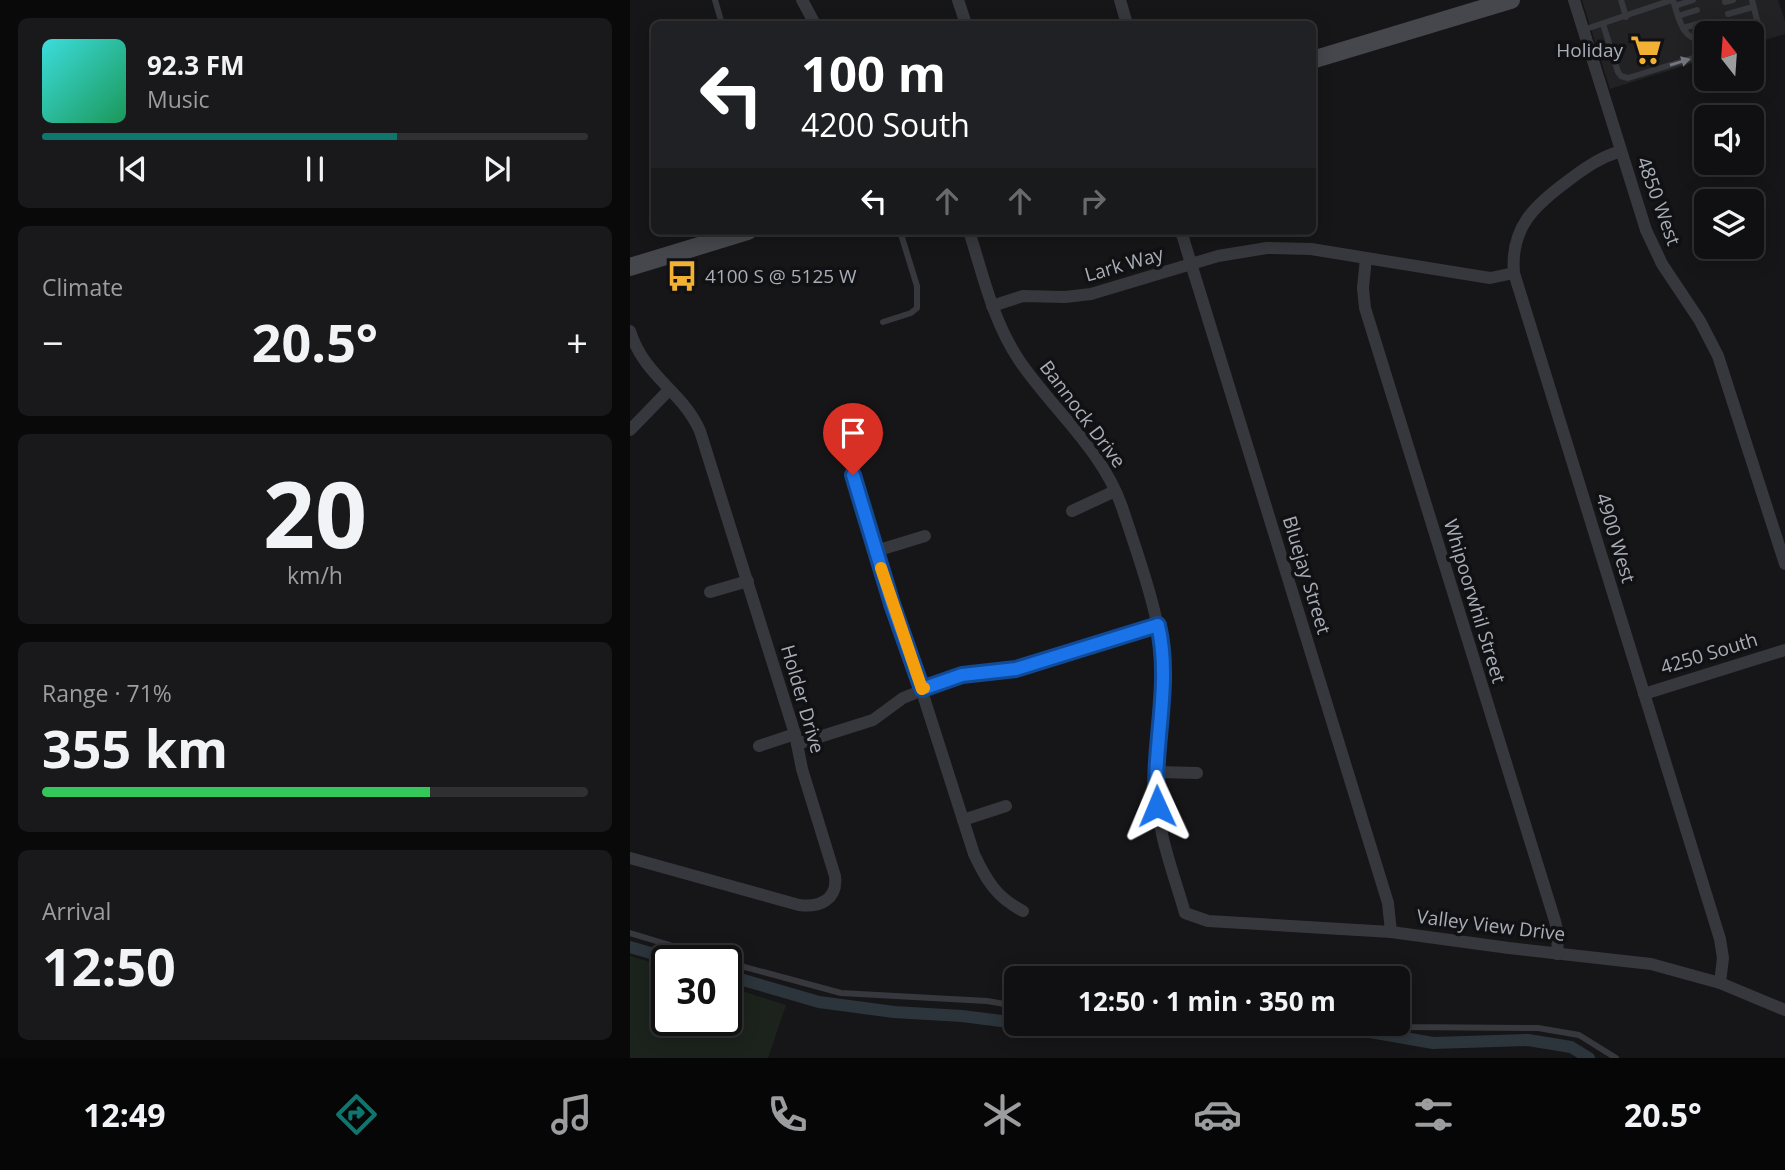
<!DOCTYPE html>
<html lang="en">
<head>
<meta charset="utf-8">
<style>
	body { margin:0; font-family:"Open Sans",sans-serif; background:#19191b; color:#f1f3f6; height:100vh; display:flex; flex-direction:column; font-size:26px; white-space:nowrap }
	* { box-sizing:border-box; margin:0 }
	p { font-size:23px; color:#9c9d9f }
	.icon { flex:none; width:38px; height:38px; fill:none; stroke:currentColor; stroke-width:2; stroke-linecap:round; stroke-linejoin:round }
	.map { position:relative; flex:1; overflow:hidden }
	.panel { display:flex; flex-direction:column; gap:18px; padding:18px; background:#09090a; width:630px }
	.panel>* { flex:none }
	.guide { position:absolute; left:21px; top:21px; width:665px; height:214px; border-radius:10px; box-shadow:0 4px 18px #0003,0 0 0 2px #303032; background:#202124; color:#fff; overflow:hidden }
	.needle { width:46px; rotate:343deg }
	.controls { position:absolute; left:1064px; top:21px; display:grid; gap:14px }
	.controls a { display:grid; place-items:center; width:70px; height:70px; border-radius:10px; background:#101012; box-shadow:0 4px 18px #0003,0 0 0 2px #303032; font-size:35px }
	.speed { position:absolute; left:21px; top:945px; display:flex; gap:14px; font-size:35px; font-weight:700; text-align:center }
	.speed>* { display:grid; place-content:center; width:91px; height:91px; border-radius:50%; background:#101012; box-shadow:0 4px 18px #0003,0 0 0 2px #303032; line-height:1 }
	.speed .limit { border:4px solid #111; border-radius:10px; background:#fff; color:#111 }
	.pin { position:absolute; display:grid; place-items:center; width:60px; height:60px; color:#fff; margin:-72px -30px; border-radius:50% 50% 50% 0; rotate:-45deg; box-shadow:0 0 7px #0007 }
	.pin .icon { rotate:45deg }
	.me { position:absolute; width:77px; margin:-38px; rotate:359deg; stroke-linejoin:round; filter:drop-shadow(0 0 5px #0008) }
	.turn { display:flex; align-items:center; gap:24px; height:147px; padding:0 35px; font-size:32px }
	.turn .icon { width:91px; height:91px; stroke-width:2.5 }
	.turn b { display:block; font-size:49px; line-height:60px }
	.lanes { display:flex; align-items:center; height:66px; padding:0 35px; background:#0003; justify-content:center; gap:35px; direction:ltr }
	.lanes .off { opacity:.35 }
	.big { font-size:52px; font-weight:700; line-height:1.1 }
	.panel .widget { flex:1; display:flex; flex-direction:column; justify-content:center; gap:10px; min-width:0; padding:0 24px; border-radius:10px; background:#19191b }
	.panel .dial { align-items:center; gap:0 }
	.dial b { font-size:91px; line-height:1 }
	.song { display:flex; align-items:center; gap:21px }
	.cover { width:84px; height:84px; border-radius:10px; background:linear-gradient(135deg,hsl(180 70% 55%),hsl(150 70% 35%)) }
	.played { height:7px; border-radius:4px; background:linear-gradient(90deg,#0f766e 65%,#303032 65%) }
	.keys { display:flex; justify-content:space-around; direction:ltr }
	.heat { display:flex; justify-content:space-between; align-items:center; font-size:38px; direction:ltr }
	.charge { height:10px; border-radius:5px; background:linear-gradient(90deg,#34c759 71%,#303032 0) }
	.trip { position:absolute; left:374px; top:966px; width:406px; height:70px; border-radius:10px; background:#101012; box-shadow:0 4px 18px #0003,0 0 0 2px #303032; font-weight:700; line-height:70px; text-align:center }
	.dock { display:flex; height:112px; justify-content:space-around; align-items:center; background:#060607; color:#9c9d9f }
	.dock .icon { width:49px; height:49px }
	.dock .active { color:#0f766e }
	.dock b { font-size:32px; color:#f1f3f6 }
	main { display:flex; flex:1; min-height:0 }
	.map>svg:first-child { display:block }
</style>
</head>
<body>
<main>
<section class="panel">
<div class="widget">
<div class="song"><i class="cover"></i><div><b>92.3 FM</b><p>Music</p></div></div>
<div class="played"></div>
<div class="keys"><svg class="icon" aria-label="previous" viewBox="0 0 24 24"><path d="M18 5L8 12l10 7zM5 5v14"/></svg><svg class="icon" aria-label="pause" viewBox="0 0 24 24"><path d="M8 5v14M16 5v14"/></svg><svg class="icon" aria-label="next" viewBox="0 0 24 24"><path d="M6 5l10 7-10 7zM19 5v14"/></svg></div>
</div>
<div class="widget"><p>Climate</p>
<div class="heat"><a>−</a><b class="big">20.5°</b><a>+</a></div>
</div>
<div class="widget dial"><b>20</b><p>km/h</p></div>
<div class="widget"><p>Range · 71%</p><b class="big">355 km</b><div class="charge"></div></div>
<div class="widget"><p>Arrival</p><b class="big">12:50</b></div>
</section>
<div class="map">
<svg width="1155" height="1058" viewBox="0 0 1155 1058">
	<rect width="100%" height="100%" fill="#161618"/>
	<path fill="#222225" d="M952 0H1148L1155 21V34L1122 44V33H1076V59L980 89Z"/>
	<path fill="#1c231d" d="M0 956 37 967V1020H96V986L156 1005 138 1058H0Z"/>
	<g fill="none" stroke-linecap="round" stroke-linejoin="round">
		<g stroke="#2c353c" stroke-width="12">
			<path d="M0 947 48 961"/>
			<path d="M96 975 189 1002 264 1012 332 1016 387 1023"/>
			<path d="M392 1024 435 1030 499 1024"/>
			<path d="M695 1024 803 1043 898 1040 941 1047 959 1058"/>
		</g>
		<g stroke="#37383d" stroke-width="6">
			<path d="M85 0 92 24"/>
			<path d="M991 0 996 17"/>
			<path d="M1043 0C1049 19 1052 42 1076 40"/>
			<path d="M1095 2 1103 0"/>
			<path d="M1045 6 1063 0"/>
			<path d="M1098 14 1123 7"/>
			<path d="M1048 16 1067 10"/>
			<path d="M973 24 988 72 991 76 998 78 1076 54"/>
			<path d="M1053 28 1071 23"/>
			<path d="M953 30 1042 0"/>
			<path d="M1098 33 1128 24 1122 0"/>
			<path d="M1122 38 1127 32 1128 24"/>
			<path d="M253 322 281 313 287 308V286L270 231"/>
			<path d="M0 933 93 961"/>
			<path d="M96 962 211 993 357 1001 387 1006"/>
			<path d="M756 1024 773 1027 908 1028 949 1035 986 1058"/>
		</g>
		<g stroke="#37383d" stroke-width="12">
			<path d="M172 0 185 24"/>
			<path d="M328 0 336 24"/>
			<path d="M490 0 497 24"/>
			<path d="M944 0 1016 230 1032 264 1070 321 1088 356 1155 564"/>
			<path d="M991 151C971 157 956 167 939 180 905 205 880 227 884 273L1090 939 1093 958 1090 983"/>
			<path d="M339 231C353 275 363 321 389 360 422 409 472 449 492 507 506 549 527 608 532 651 538 697 525 743 526 789 527 831 543 872 555 913L578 921 761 932 879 948 1021 964 1090 983 1155 1010"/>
			<path d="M551 231 758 903 761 932"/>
			<path d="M736 258 733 288 735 308 925 921 928 935 927 954"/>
			<path d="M362 306 393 296 435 297 461 294 588 256 637 248 681 249 860 278 884 273"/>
			<path d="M0 331C15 378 52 390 70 431L165 734 172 769 205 876C208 899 190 908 169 905L0 858"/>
			<path d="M0 430 39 390"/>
			<path d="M223 476 344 854C356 880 367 898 393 911"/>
			<path d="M442 511 485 491"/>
			<path d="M246 551 295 536"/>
			<path d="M80 592 118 581"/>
			<path d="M1014 694 1155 650"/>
			<path d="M167 744 243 720 273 698 323 678 386 669 528 625"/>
			<path d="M129 746 165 734"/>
			<path d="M527 772 567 773"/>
			<path d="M333 820 376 806"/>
		</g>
		<g stroke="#45474d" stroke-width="18">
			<path d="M682 60 881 0"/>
			<path d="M0 267 118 231"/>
		</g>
	</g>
	<defs><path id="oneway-solid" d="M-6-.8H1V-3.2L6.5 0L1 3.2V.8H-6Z" transform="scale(1.75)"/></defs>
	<use fill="#757881" href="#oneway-solid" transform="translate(1050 62) rotate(-17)"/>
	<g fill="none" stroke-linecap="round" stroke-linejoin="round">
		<defs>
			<path id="route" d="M223 475 262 604 292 689 332 675 386 669 528 625C542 686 522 745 527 806"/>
		</defs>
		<use href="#route" stroke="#114b97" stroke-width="18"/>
		<use href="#route" stroke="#1a73e8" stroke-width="12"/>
		<path stroke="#f59e0b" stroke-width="12" d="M251 568 292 689 294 688"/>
	</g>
	<defs>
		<symbol id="supermarket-bare" viewBox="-9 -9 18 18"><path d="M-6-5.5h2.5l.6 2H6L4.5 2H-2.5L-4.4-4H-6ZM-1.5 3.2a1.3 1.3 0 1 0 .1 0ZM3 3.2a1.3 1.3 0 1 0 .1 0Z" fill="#f2b134" stroke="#111113" stroke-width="2.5" paint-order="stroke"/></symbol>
		<symbol id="bus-bare" viewBox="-9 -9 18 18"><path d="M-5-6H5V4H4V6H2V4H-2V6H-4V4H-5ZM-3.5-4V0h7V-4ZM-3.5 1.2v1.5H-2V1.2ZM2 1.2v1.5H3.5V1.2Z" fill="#f2b134" stroke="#111113" stroke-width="2.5" paint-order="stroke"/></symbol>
	</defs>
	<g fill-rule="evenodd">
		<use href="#supermarket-bare" x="994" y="28" width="44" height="44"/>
		<use href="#bus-bare" x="30" y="254" width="44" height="44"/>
	</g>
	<g text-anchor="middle" stroke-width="7" stroke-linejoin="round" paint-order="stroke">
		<g font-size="19" fill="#a8adb8" stroke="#111113" text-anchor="end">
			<text x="993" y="57">Holiday</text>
			<text x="75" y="283" text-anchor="start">4100 S @ 5125 W</text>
		</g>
		<g font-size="19" fill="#a8adb8" stroke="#111113">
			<text transform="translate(1029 201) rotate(70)" y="7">4850 West</text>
			<text transform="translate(494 264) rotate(-16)" y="7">Lark Way</text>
			<text transform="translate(453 414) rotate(53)" y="7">Bannock Drive</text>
			<text transform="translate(986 538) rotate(73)" y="7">4900 West</text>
			<text transform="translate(677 575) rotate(73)" y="7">Bluejay Street</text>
			<text transform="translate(845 601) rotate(73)" y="7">Whipoorwhil Street</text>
			<text transform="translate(1079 653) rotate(-17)" y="7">4250 South</text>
			<text transform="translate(173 699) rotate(74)" y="7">Holder Drive</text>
			<text transform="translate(861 925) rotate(7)" y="7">Valley View Drive</text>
		</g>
	</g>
</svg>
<div class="controls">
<a><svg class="needle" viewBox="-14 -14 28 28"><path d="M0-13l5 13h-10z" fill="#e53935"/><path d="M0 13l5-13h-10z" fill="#9c9d9f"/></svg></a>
<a><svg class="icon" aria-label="sound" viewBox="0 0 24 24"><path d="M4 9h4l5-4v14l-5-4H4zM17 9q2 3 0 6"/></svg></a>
<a><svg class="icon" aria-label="layers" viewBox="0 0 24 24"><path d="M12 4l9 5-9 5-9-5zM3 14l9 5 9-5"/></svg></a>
</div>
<div class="speed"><div class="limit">30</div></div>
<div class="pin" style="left:223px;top:475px;background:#d93025"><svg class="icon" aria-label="arrive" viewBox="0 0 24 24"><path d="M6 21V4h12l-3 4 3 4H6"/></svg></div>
<svg class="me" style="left:527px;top:806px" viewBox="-20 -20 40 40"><path d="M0-17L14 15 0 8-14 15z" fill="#1a73e8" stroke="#fff" stroke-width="4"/></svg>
<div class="trip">12:50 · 1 min · 350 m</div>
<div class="guide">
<div class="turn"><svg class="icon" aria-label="left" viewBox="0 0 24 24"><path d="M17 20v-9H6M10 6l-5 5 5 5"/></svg><div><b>100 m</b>4200 South</div></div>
<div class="lanes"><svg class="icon" aria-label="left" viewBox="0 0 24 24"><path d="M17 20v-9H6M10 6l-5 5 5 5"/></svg><svg class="icon off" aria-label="ahead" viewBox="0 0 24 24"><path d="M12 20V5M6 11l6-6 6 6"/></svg><svg class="icon off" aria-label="ahead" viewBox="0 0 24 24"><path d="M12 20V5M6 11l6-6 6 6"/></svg><svg class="icon off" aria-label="right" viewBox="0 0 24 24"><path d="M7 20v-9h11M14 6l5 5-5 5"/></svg></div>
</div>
</div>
</main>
<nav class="dock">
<b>12:49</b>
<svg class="icon active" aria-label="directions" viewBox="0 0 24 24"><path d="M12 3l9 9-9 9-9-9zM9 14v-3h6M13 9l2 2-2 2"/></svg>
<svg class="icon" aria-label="music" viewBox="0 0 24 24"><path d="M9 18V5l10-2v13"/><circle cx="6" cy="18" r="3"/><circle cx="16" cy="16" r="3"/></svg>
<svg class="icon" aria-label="phone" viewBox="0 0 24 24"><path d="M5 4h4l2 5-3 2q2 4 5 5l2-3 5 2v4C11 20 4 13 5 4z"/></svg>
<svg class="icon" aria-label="climate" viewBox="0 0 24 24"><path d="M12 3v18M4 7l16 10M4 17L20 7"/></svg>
<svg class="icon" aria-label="car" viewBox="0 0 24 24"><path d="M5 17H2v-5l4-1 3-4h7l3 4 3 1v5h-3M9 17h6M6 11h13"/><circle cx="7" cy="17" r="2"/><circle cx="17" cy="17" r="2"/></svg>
<svg class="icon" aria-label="filters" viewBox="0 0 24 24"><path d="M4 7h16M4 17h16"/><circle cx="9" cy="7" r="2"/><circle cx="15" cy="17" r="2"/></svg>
<b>20.5°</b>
</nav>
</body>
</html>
